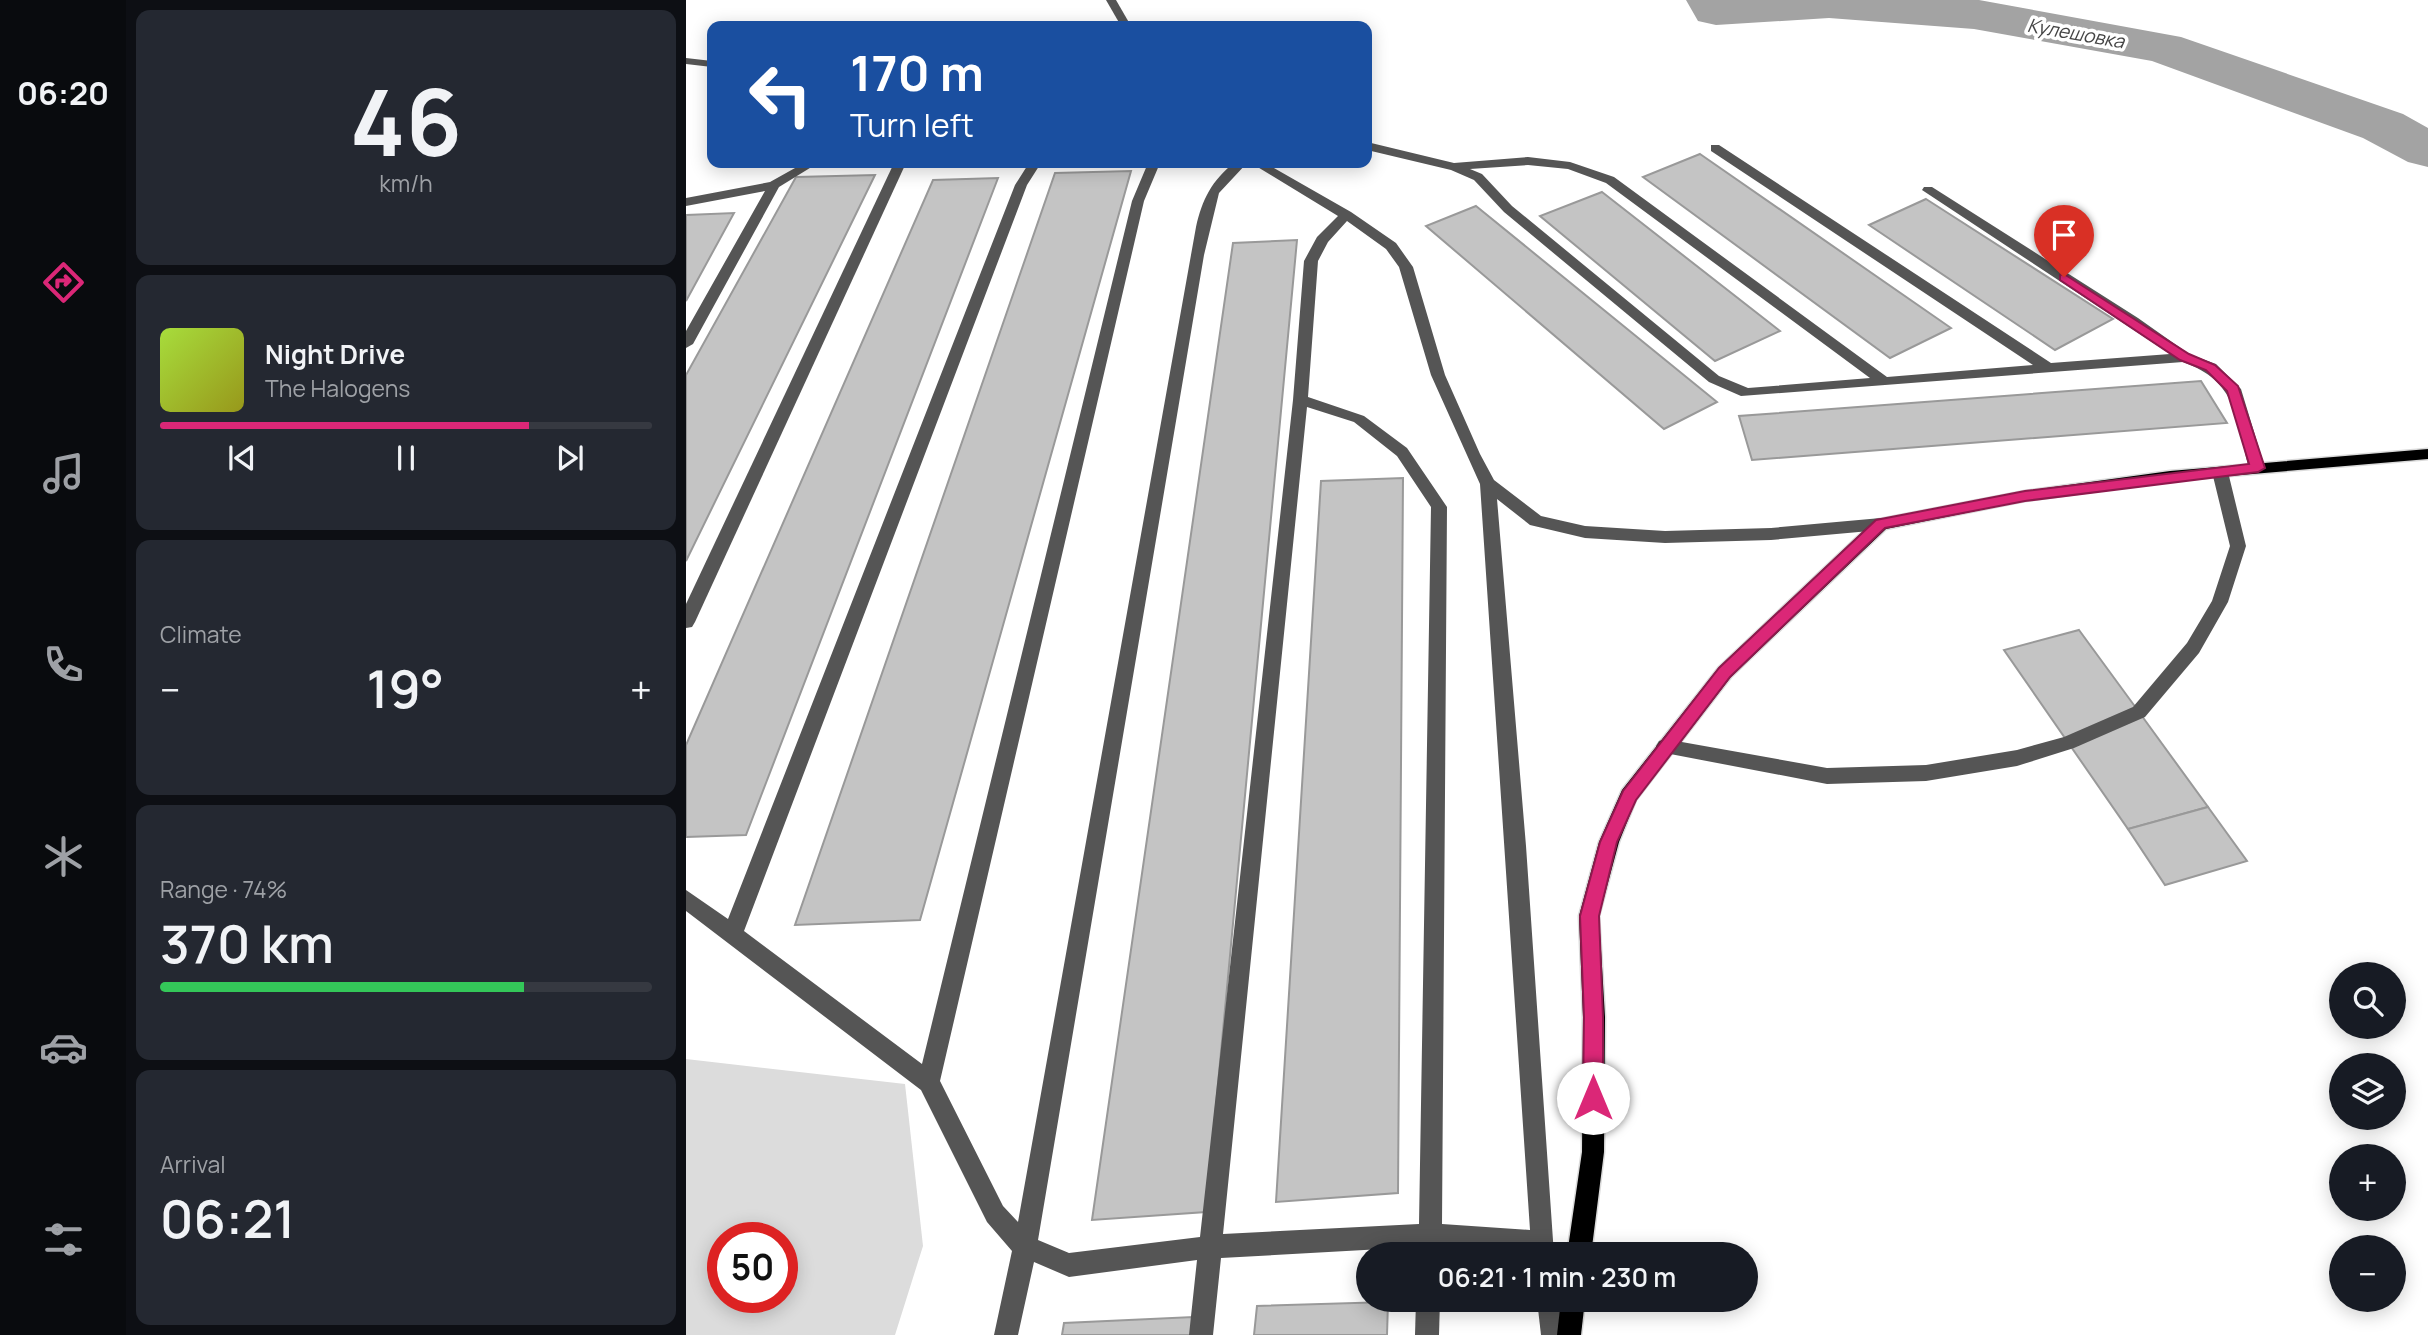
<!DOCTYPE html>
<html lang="en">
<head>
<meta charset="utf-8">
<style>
	body { margin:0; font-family:Manrope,sans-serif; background:#242831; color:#f1f3f6; height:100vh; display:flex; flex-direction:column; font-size:26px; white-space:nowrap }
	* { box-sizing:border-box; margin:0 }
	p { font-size:23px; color:#9ea1a6 }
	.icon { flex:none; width:38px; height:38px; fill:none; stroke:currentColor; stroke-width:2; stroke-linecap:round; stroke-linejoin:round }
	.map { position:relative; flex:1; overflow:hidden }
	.side { display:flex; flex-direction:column; gap:10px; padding:10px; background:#0d0f14; width:560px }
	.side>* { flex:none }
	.top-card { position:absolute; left:21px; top:21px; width:665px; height:147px; border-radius:14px; box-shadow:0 4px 18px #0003; background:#1a4fa0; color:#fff; overflow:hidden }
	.buttons { position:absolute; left:1643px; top:962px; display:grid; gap:14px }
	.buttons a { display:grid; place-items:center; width:77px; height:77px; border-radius:50%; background:#171b24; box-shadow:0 4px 18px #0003; font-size:35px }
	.speed { position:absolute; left:21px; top:1222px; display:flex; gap:14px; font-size:35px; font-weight:700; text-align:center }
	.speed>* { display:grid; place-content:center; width:91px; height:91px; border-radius:50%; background:#171b24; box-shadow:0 4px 18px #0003; line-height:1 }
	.speed .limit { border:10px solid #d22; background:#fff; color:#111 }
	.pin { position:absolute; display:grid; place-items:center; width:60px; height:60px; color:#fff; margin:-72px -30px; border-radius:50% 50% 50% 0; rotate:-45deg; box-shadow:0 0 7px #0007 }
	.pin .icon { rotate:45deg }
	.me { position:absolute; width:77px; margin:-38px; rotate:0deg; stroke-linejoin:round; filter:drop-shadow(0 0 5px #0008) }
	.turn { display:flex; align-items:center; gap:24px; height:147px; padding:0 28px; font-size:32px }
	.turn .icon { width:91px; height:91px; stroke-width:2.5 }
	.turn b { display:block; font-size:49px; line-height:60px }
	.big { font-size:52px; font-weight:600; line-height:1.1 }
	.side .tile { flex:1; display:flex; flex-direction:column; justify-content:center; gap:10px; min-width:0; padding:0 24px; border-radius:14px; background:#242831 }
	.side .dial { align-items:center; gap:0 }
	.dial b { font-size:91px; line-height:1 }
	.song { display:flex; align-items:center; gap:21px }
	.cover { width:84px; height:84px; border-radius:10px; background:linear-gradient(135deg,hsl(80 70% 55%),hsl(60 70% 35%)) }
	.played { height:7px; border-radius:4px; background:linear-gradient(90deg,#db2777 75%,#363941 75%) }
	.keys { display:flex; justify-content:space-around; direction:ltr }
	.heat { display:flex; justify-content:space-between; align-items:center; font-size:38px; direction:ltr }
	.charge { height:10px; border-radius:5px; background:linear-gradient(90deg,#34c759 74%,#363941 0) }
	.trip { position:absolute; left:670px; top:1242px; width:402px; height:70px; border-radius:35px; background:#171b24; box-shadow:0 4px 18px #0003; font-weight:600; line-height:70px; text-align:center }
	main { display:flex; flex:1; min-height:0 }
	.tabs { display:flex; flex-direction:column; width:126px; justify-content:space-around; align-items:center; background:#090b0e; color:#9ea1a6 }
	.tabs .icon { width:49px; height:49px }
	.tabs .active { color:#db2777 }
	.tabs b { font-size:32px; color:#f1f3f6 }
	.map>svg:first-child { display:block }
</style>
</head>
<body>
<main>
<nav class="tabs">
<b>06:20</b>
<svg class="icon active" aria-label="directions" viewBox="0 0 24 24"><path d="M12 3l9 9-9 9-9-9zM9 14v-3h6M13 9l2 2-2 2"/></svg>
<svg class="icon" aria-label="music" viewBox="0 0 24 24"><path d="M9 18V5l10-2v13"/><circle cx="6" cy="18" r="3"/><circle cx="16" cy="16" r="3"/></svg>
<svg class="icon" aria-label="phone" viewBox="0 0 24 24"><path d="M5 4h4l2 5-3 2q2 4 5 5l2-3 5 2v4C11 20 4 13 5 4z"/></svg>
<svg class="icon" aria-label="climate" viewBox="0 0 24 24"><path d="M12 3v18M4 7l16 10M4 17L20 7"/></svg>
<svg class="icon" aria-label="car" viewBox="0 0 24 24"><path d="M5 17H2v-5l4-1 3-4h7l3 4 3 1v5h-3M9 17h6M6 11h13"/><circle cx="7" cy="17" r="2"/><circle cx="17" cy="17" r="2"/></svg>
<svg class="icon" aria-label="filters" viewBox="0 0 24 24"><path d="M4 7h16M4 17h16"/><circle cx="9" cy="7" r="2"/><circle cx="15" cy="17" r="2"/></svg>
</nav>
<section class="side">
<div class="tile dial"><b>46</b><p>km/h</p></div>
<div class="tile">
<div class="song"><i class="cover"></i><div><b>Night Drive</b><p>The Halogens</p></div></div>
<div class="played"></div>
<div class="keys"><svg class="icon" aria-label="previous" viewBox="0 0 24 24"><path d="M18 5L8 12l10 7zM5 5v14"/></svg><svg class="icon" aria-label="pause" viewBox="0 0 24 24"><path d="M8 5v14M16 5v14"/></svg><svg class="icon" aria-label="next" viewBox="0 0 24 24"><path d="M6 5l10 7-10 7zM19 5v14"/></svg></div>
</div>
<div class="tile"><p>Climate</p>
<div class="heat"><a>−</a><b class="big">19°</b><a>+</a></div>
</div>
<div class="tile"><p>Range · 74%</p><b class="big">370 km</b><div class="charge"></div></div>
<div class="tile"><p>Arrival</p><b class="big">06:21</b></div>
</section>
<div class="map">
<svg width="1742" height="1335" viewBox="0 0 1742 1335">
	<rect width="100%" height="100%" fill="#fff"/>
	<path fill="#dcdcdc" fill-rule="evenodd" d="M0 1059 219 1084 237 1246 209 1335H0ZM37 1237H96V1297H37Z"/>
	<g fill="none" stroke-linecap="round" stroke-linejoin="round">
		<path fill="#a3a3a3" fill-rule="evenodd" d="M1000 0H1293L1495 37 1717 114 1742 128V167L1722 162 1677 138 1466 61 1288 29 1143 18 1030 25 1012 21Z"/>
	</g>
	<g fill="#c4c4c4" stroke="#999" stroke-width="2">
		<path d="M1014 154 1265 328 1204 358 957 177Z"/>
		<path d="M445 171 234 920 109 925 369 173Z"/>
		<path d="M189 175 0 561V375L110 177Z"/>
		<path d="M312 178 60 835 0 837V745L247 180Z"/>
		<path d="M916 192 1094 331 1029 361 854 216Z"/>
		<path d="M1240 199 1427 319 1369 350 1183 225Z"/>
		<path d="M790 206 1031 402 978 429 740 226Z"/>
		<path d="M48 213 0 301V215Z"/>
		<path d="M611 240 520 1212 406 1220 547 243Z"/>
		<path d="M1515 381 1541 423 1066 460 1053 416Z"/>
		<path d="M717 478 712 1193 590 1202 635 481Z"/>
		<path d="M1393 630 1453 712 1522 807 1442 829 1318 650Z"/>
		<path d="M1522 807 1561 861 1479 885 1442 829Z"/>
		<path d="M702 1302 701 1335H568L571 1306Z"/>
		<path d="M507 1317 505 1335H376L378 1323Z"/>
	</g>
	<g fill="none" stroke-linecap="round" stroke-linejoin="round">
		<defs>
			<g id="major">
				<path d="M1742 449V459L1484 481 1339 501 1200 529 1045 677 950 800 933 842 913 916 919 1017 918 1152 905 1255H881L896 1152 897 1017 893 916 913 842 936 790 1033 667 1189 520 1339 491 1484 471Z"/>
				<path d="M875 1300H899L895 1335H871Z"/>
			</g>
		</defs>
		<use href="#major" stroke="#dbdbdb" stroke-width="3"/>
		<g fill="#555" fill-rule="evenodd">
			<path d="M420 0H430L445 26H435Z"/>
			<path d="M0 58 26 61V67L0 64Z"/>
			<path d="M681 142 768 163 842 157 884 162 928 177 1201 377 1347 365 1025 151V145H1033L1365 363 1484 354 1236 190 1238 187H1246L1452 318 1503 354 1530 364 1555 389 1579 468 1571 473 1563 468C1549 417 1552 382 1497 362L1055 396 1023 382 818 212 788 180 765 170 681 150ZM842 165 882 169 920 183 1184 378 1062 388 1033 376 826 206 796 174 784 169Z"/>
			<path d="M118 163H132L93 187 7 344 0 348V331L79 191 0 206V198L84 182Z"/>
			<path d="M208 163H220L9 622 6 627 0 628V604Z"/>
			<path d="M343 163H355L341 185 58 931 236 1064 446 201 462 163H474L458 201 254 1081 317 1206 332 1222 510 227C516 200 526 180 548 163H561L533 193 518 255 352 1240 383 1253 514 1237 607 400 618 261 631 237 652 216 565 163H579L665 212 710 243 727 267 759 375 794 454 808 480 855 516 899 526 979 531 1085 528 1195 518 1203 524 1195 530 1085 540 979 543 899 538 844 525 811 499 840 846 868 1255 756 1248V1255H732V1247L535 1258 527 1335H503L511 1260 383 1277 348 1262 332 1335H308L326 1251 301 1222 235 1090 0 911V890L42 919 329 185ZM661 221 700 249 713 267 745 375 794 484 844 1230 756 1224 761 507 721 448 678 416 622 397 632 261 642 242ZM621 407 668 422 711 456 745 507 733 1224 537 1234Z"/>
			<path d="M1534 467 1542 472 1560 546 1542 602 1513 653 1459 717 1388 748 1331 766 1240 781 1141 784 979 753 973 751 970 746 973 741 979 739 1141 768 1240 765 1331 750 1378 737 1447 707 1501 643 1526 601 1544 546 1526 472Z"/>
			<path d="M730 1300H754L753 1335H729Z"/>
			<path d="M851 1300H875L879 1335H855Z"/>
		</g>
		<use href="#major" fill="#000" fill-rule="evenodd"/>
	</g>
	<path fill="#db2777" stroke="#8e194d" stroke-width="2" d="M1378 274 1503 354 1529 365 1552 386 1579 468 1572 472 1339 501 1199 528 1044 677 950 800 931 842 913 916 917 1017V1098L914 1105 907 1108 900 1105 897 1098 898 1017 894 916 914 842 937 791 1033 668 1190 520 1339 491 1563 464 1541 391 1520 370 1494 360 1374 280V275Z"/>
	<g text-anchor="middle" stroke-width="7" stroke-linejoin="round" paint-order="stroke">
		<g font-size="19" font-style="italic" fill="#444" stroke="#fff">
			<text transform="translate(1390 33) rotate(10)" y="7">Кулешовка</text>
		</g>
	</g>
</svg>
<div class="buttons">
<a><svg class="icon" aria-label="search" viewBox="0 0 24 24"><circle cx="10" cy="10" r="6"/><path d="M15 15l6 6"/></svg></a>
<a><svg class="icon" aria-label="layers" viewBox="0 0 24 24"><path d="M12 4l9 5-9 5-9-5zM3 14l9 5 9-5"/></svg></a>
<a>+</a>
<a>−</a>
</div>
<div class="speed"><div class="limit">50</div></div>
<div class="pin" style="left:1378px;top:277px;background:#d93025"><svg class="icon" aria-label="arrive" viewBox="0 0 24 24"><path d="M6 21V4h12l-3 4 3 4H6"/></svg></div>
<svg class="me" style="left:907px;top:1098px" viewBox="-20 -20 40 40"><circle r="19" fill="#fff"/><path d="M0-13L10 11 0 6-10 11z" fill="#db2777"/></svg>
<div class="trip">06:21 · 1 min · 230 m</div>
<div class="top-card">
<div class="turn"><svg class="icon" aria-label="left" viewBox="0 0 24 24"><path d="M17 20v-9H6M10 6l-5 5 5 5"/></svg><div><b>170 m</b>Turn left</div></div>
</div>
</div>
</main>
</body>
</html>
